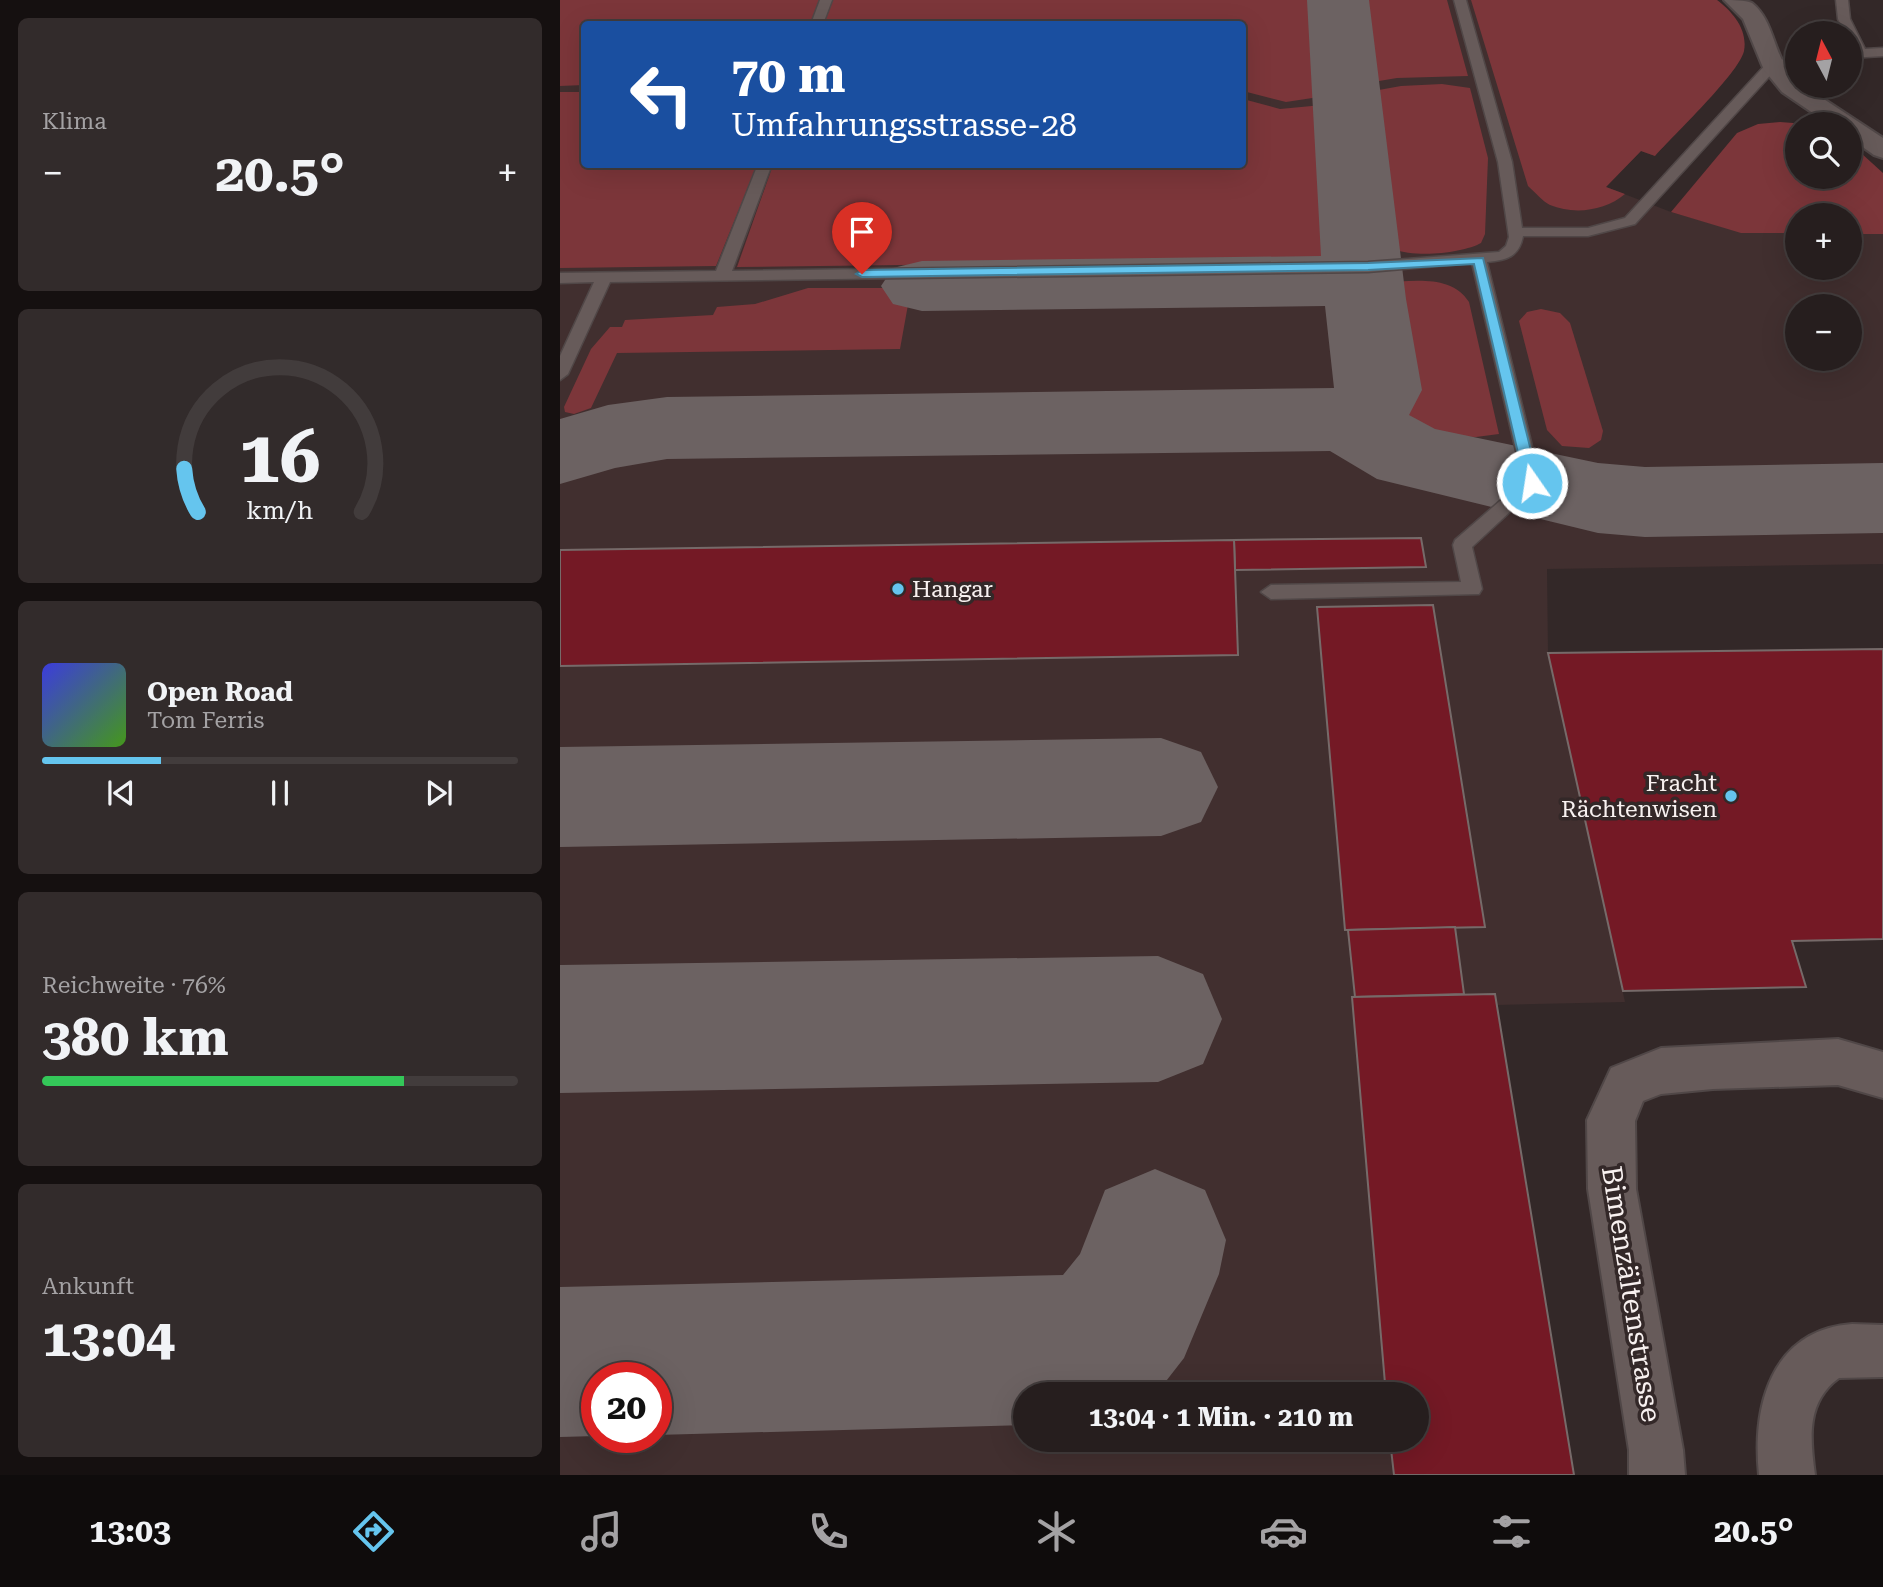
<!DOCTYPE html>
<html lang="de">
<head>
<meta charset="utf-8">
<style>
	body { margin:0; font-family:"Roboto Serif",serif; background:#322b2b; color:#f1f3f6; height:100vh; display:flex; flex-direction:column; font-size:26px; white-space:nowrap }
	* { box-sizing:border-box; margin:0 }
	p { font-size:23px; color:#a4a2a4 }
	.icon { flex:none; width:38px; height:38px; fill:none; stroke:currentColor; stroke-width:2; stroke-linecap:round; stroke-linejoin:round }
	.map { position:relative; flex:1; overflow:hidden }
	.side { display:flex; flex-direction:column; gap:18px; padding:18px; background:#151010; width:560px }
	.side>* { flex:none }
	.hud { position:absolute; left:21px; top:21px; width:665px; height:147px; border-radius:7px; box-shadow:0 7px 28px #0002,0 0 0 2px #423c3c; background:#1a4fa0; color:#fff; overflow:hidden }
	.needle { width:46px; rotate:353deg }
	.buttons { position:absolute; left:1225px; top:21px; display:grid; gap:14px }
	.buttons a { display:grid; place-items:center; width:77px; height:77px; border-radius:50%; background:#261e1e; box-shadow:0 7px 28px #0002,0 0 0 2px #423c3c; font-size:35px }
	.speed { position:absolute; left:21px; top:1362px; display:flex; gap:14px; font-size:35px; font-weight:700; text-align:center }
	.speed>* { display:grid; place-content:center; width:91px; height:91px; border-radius:50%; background:#261e1e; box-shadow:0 7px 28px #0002,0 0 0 2px #423c3c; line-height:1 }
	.speed .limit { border:10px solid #d22; background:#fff; color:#111 }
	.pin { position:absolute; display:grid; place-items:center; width:60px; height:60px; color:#fff; margin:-72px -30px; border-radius:50% 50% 50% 0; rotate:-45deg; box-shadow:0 0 7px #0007 }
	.pin .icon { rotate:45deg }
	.me { position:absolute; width:77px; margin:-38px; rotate:347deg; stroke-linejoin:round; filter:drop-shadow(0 0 5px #0008) }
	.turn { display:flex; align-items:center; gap:24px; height:147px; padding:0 35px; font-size:32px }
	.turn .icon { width:91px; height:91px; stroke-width:2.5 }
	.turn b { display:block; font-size:49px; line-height:60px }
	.big { font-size:52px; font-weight:700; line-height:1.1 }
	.side .widget { flex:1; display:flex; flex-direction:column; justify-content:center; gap:10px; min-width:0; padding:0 24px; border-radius:10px; background:#322b2b }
	.side .dial { align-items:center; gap:0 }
	.dial svg { height:182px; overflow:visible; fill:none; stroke:#423c3c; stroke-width:7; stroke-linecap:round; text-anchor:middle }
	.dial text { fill:#f1f3f6; stroke:none }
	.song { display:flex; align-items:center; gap:21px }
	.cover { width:84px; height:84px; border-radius:10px; background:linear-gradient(135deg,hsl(240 70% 55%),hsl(100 70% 35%)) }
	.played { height:7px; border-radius:4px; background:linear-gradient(90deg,#65c5ee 25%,#423c3c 25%) }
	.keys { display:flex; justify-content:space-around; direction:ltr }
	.heat { display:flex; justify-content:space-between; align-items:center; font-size:38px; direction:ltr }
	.charge { height:10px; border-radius:5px; background:linear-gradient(90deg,#34c759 76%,#423c3c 0) }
	.trip { position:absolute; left:453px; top:1382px; width:416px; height:70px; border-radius:35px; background:#261e1e; box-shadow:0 7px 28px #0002,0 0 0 2px #423c3c; font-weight:700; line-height:70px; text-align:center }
	.tabs { display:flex; height:112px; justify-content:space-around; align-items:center; background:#0f0c0c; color:#a4a2a4 }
	.tabs .icon { width:49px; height:49px }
	.tabs .current { color:#65c5ee }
	.tabs b { font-size:32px; color:#f1f3f6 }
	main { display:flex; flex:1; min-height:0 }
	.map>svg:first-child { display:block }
</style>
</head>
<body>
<main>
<section class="side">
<div class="widget"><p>Klima</p>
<div class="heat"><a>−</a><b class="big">20.5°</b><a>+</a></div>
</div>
<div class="widget dial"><svg viewBox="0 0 100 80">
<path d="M14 69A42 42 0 1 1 86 69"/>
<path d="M14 69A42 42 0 0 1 8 50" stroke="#65c5ee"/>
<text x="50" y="56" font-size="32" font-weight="700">16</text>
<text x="50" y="72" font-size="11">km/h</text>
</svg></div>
<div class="widget">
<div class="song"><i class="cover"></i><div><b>Open Road</b><p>Tom Ferris</p></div></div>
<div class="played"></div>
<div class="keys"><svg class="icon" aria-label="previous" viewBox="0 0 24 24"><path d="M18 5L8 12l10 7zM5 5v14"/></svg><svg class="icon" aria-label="pause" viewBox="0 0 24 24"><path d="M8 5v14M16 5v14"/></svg><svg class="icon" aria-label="next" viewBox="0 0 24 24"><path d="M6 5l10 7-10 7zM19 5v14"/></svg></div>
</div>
<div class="widget"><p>Reichweite · 76%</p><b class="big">380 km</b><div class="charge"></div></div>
<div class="widget"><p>Ankunft</p><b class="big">13:04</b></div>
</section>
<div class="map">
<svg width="1323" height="1475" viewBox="0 0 1323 1475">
	<rect width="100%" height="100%" fill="#332828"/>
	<path fill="#412f2f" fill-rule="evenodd" d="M0 0H1157L1180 25 1184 50 1175 68 1095 156 1081 151 1046 187 1111 212 1181 232 1237 233V268H1290V234H1323V564L987 569 988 653 1065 1002 937 1005 1014 1475H0ZM24 24H682V164H24ZM1237 306H1290V359H1237ZM37 1377H96V1437H37ZM466 1395H858V1440H466Z"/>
	<g fill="#7c363a">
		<path d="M0 0H261L252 24H24V85L0 86Z"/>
		<path d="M272 0H765L772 95 726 102 683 91 682 24H263Z"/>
		<path d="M792 0H887L908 76 837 78 801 84Z"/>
		<path d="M911 0H1157C1173 12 1188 30 1184 51 1179 73 1113 136 1095 156L1081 151 1046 187 1065 194C1045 211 1014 215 990 205 982 201 975 192 968 186Z"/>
		<path d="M882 84 910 88 928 158 925 234 921 243C900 255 824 263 815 233L802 93 841 86Z"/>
		<path d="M0 92H24V164L197 165 156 266 0 268Z"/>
		<path d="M683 99 720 109 773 104 783 243 777 252 750 260 177 267 213 165 682 164Z"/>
		<path d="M1220 122 1246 124H1237V177H1290V143L1323 173V234H1290V215H1237V233H1181L1111 212 1177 133 1198 124Z"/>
		<path d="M821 282C851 282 891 273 909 302L939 434 916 437 843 435Z"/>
		<path d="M248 288H351L340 349 57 353 31 408 14 414 5 412 4 407 31 349 50 327H62L65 320 153 315 157 307 195 304Z"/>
		<path d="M981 309 1000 313 1010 323 1043 431 1041 440 1029 448 1002 446 987 430 959 321 967 312Z"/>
	</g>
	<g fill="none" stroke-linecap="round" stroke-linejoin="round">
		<g fill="#6c6262" fill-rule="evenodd">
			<path d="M747 0H809L846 299 862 390 849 415 875 429 1038 463 1085 467 1323 463V533L1085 537 1038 533 817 479 770 451 107 459 55 468 0 484V419L48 405 107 397 774 388 765 306 362 311 333 304 321 286 333 268 362 261 761 256Z"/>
			<path d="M601 738 641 752 658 787 641 822 601 836 0 847V747Z"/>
			<path d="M598 956 643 974 662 1019 643 1064 598 1082 0 1093V965Z"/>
			<path d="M595 1169 645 1190 666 1240 659 1274 624 1358 603 1385 588 1395H466V1425L96 1435V1377H37V1436L0 1437V1287L503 1275 520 1254 545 1190Z"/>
		</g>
	</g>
	<g fill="#741925" stroke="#766a69" stroke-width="2">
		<path d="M861 538 866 567 675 570 674 540Z"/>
		<path d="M674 540 678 655 0 666V550Z"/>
		<path d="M873 605 925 927 785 930 757 607Z"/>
		<path d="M1323 649V939L1232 941 1246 987 1063 991 988 653Z"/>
		<path d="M895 927 904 994 795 997 788 930Z"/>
		<path d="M935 994 1014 1475H834L830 1440H858V1395H826L792 997Z"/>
	</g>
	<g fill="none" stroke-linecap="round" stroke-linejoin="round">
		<defs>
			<g id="service">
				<path d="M260 0H272L263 24H251Z"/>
				<path d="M894 0H906L952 162 962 228H1028L1065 218 1208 62 1237 57V65L1217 68 1075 224 1028 236H963C959 257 947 260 927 262L981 483 912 547 922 589 919 594 711 599 701 592 711 585 901 582 893 545 895 540 963 481 912 263 808 272 50 282 8 374 0 380V356L34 282 0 283V273L156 271 198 164H212L172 271 808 262 939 252 946 246 949 237 938 162Z"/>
				<path d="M1276 0H1288L1290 19 1305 49 1323 48V56L1290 58 1292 50 1290 33H1285L1278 19Z"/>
			</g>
			<g id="minor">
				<path d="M1164 0C1172 0 1185 0 1192 3 1210 17 1213 43 1223 62 1228 71 1237 76 1237 86H1244L1323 138V158L1314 155 1290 138V124H1269L1222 92 1204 70 1183 19Z"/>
				<path d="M1278 1039 1323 1052V1098L1278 1085 1153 1089 1101 1094 1083 1101 1075 1121 1076 1189 1123 1450 1125 1475H1069V1450L1028 1189 1027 1120 1051 1068 1101 1048Z"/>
				<path d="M1292 1324 1323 1325V1377L1279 1378C1246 1402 1250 1438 1255 1475H1199C1192 1406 1211 1330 1292 1324Z"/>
			</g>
		</defs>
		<use href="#service" stroke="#504747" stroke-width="3"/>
		<use href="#minor" stroke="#504747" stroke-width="4"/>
		<use href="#service" fill="#675b5a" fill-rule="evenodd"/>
		<use href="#minor" fill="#675b5a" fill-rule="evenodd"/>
	</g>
	<path fill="#65c5ee" stroke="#42809b" stroke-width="2" d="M923 258 979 483 972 488 965 483 914 264 808 270 302 277 296 274 302 270 808 263Z"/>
	<g fill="#65c5ee" stroke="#332828" stroke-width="2.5">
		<circle cx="338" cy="589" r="7"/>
		<circle cx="1171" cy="796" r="7"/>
	</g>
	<g text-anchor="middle" stroke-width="7" stroke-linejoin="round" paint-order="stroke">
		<g font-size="23" fill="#f8f1f0" stroke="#332828" text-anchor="start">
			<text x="352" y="597">Hangar</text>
			<text x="1157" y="791" text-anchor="end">Fracht<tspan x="1157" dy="26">Rächtenwisen</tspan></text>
		</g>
		<g font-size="28" fill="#f8f1f0" stroke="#332828">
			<text transform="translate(1072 1294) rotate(81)" y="10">Bimenzältenstrasse</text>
		</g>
	</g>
</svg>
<div class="buttons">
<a><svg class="needle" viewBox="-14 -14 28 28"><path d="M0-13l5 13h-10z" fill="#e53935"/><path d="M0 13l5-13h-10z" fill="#a4a2a4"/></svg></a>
<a><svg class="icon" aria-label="search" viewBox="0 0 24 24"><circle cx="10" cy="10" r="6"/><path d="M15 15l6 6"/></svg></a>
<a>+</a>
<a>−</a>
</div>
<div class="speed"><div class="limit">20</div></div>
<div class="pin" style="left:302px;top:274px;background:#d93025"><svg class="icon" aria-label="arrive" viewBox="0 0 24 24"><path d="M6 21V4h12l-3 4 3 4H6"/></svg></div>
<svg class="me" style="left:972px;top:483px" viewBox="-20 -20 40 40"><circle r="17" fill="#65c5ee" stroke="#fff" stroke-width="3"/><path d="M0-11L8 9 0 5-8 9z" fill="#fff"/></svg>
<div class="trip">13:04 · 1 Min. · 210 m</div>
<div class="hud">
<div class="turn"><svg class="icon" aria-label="left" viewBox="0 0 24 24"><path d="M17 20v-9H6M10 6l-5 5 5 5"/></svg><div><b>70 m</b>Umfahrungsstrasse-28</div></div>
</div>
</div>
</main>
<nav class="tabs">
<b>13:03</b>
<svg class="icon current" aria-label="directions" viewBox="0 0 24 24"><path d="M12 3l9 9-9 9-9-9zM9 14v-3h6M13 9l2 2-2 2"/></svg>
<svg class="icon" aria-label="music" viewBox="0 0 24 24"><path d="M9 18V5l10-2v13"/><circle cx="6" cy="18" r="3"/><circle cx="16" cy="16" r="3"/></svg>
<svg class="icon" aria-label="phone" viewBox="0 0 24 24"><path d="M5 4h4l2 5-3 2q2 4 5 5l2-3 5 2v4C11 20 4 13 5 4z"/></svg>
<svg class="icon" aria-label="climate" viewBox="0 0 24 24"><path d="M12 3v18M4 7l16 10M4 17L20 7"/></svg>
<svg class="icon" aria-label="car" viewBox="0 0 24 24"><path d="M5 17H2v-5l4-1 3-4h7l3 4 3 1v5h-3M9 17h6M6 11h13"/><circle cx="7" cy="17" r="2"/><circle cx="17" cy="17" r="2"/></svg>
<svg class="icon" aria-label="filters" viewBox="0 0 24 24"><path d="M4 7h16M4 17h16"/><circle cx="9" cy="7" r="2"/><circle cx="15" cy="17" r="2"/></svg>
<b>20.5°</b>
</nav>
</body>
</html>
